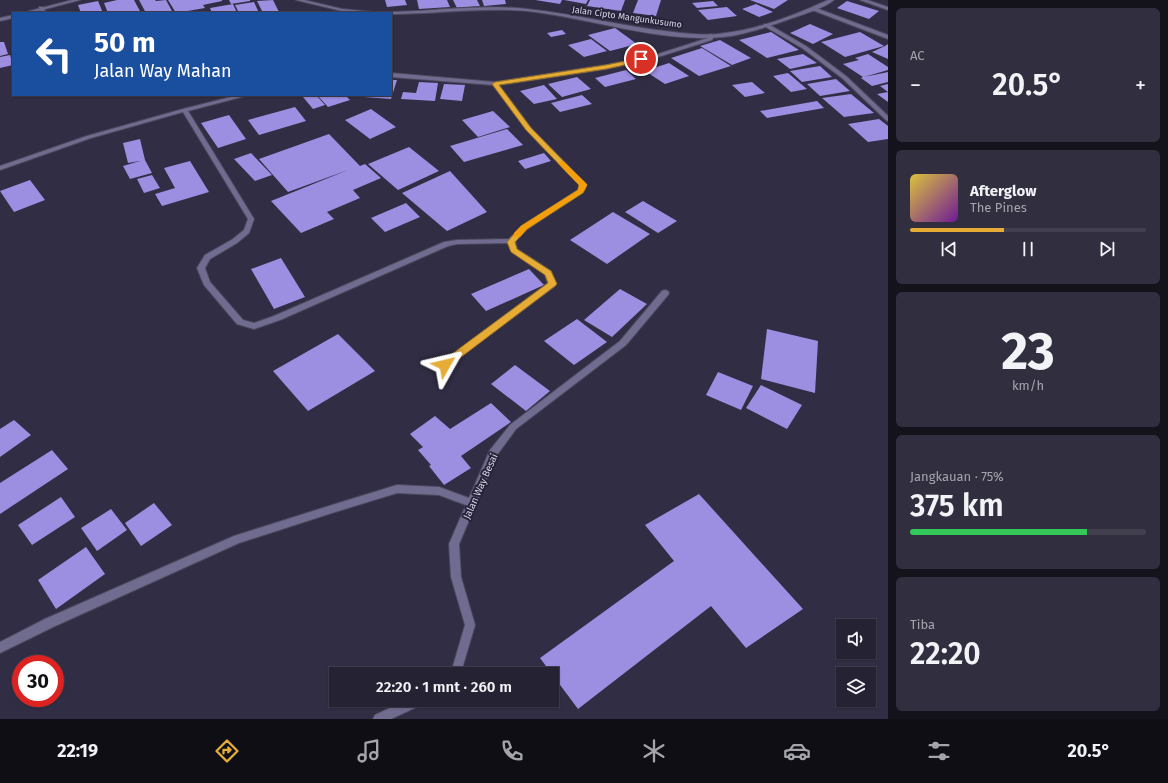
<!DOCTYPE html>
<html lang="id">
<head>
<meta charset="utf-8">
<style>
	body { margin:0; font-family:"Fira Sans",sans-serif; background:#312f3f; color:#f1f3f6; height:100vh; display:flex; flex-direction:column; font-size:15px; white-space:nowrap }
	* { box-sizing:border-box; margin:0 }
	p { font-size:13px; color:#a3a4ac }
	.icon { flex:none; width:22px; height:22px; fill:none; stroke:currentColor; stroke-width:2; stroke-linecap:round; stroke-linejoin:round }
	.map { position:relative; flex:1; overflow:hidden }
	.drawer { display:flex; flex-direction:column; gap:8px; padding:8px; background:#14131c; width:280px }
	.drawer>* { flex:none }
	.top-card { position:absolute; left:12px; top:12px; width:380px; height:84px; border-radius:0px; box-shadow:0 1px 3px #0004,0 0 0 1px #423f4e; background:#1a4fa0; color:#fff; overflow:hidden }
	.fabs { position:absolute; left:836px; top:619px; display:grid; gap:8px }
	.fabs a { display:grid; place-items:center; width:40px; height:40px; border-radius:0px; background:#252233; box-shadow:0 1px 3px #0004,0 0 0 1px #423f4e; font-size:20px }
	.speed { position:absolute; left:12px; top:655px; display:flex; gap:8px; font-size:20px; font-weight:700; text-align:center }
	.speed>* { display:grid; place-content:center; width:52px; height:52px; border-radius:50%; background:#252233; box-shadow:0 1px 3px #0004,0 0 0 1px #423f4e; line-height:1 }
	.speed .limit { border:6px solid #d22; background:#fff; color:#111 }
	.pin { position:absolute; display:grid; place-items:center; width:34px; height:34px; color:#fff; margin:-17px; border:2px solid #fff; border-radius:50%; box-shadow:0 1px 4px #0007 }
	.me { position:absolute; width:44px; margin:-22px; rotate:53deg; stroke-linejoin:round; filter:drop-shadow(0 0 3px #0008) }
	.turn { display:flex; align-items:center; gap:14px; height:84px; padding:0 16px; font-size:18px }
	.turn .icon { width:52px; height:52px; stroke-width:2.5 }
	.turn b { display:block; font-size:28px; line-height:34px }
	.big { font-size:30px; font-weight:600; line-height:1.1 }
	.drawer .card { flex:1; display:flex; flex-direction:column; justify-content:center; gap:6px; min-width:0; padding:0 14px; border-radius:6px; background:#312f3f }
	.drawer .dial { align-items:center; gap:0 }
	.dial b { font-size:52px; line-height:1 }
	.song { display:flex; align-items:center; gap:12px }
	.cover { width:48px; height:48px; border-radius:6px; background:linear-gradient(135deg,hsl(50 70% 55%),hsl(280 70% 35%)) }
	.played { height:4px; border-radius:2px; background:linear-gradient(90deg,#e7ac36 40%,#423f4e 40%) }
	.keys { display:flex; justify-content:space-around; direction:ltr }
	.heat { display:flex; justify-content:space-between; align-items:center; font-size:22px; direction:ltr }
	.charge { height:6px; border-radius:3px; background:linear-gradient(90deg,#34c759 75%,#423f4e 0) }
	.trip { position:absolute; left:329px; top:667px; width:230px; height:40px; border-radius:0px; background:#252233; box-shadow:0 1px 3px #0004,0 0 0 1px #423f4e; font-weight:600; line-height:40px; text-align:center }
	.tabs { display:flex; height:64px; justify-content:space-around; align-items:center; background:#0f0e14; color:#a3a4ac }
	.tabs .icon { width:28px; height:28px }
	.tabs .on { color:#e7ac36 }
	.tabs b { font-size:18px; color:#f1f3f6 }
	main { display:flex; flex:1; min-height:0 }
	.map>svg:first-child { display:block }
</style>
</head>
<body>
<main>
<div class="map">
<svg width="888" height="719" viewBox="0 0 888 719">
	<rect width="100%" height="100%" fill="#312d44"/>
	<g fill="#9c8ee1">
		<path d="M117 0H134L141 13H108L104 3Z"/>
		<path d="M139 0H155L156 1 166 0 173 13H146Z"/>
		<path d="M168 0H222V1L203 5 205 8 176 13Z"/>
		<path d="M229 0H250V1L231 4Z"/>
		<path d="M273 0 279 12 263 13 257 1Z"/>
		<path d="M385 0H405L407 5 387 7Z"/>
		<path d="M417 0H447L450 7 419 9Z"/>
		<path d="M453 0H477L480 6 457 8Z"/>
		<path d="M482 0H505L506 4 484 6Z"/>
		<path d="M535 0H562L560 4Z"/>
		<path d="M564 0H588L586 4Z"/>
		<path d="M590 0H625L621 11 587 6Z"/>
		<path d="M638 0H661L656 16 633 13Z"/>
		<path d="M750 0H788L774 9Z"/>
		<path d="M98 1 103 13H81L78 5Z"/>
		<path d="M713 1 718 6 697 8 692 3Z"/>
		<path d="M847 1 879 11 869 19 837 8Z"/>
		<path d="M254 2 259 13H239L235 5Z"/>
		<path d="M233 4 237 13H212L210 8Z"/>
		<path d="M756 4 773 12 759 17 742 9Z"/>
		<path d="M727 7 737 16 708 20 698 10Z"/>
		<path d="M810 24 833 34 813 44 790 33Z"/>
		<path d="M615 28 637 44 610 51 588 35Z"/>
		<path d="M562 30 566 34 551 37 547 33Z"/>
		<path d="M771 32 799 50 767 58 739 40Z"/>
		<path d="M860 32 884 46 845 57 821 42Z"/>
		<path d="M591 39 607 51 584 57 568 45Z"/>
		<path d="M720 40 751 58 732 65 700 46Z"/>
		<path d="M0 42H4L8 54 0 56Z"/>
		<path d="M888 44V59L872 52 885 46Z"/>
		<path d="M702 48 731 66 699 76 671 58Z"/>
		<path d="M803 54 817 63 790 69 777 59Z"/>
		<path d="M868 54 888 67V70L864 77 888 72V82L872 86 861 78 863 77 843 64 859 60 855 58Z"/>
		<path d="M10 55 13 65 0 68V57Z"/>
		<path d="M669 63 689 76 665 84 645 71Z"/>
		<path d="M820 66 832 77 802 82 790 71Z"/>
		<path d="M626 70 636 79 605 87 595 78Z"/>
		<path d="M788 73 807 89 791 92 773 76Z"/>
		<path d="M577 77 591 89 562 97 548 84Z"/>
		<path d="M836 79 850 91 820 96 807 84Z"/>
		<path d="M391 80H397L391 99 363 97 364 95H391Z"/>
		<path d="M419 82 438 83 435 101 401 99 403 92 416 93Z"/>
		<path d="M752 82 765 93 745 97 732 85Z"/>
		<path d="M444 84 465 85 462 101 440 99Z"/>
		<path d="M888 84V102L877 94 888 92 880 86Z"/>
		<path d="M544 85 557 99 534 104 520 91Z"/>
		<path d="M851 94 874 113 844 117 822 98Z"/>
		<path d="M311 95H316L325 105 313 109 303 97Z"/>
		<path d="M317 95H345L350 100 328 107Z"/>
		<path d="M582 95 592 104 560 112 551 103Z"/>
		<path d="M817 101 824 108 767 118 760 111Z"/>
		<path d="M295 107 306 121 259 135 248 120Z"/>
		<path d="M371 109 396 127 370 139 345 120Z"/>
		<path d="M493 111 510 127 478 137 462 120Z"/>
		<path d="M229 115 246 139 218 148 201 123Z"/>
		<path d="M879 119 888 126V139L868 142 848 124Z"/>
		<path d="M507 129 523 145 464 162 450 146Z"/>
		<path d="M329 134 360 166 365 164 381 178 353 190 360 198 327 212 334 219 301 233 271 201 348 170 288 192 259 159Z"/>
		<path d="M140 139 145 160 152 173 130 179 123 166 140 161 128 163 123 143Z"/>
		<path d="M409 147 439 171 398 190 368 164Z"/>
		<path d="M251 153 272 175 255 181 234 159Z"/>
		<path d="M544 153 551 161 525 169 518 161Z"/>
		<path d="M190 161 209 192 162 206 155 194 175 188 164 168Z"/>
		<path d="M450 171 487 212 447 231 402 193Z"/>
		<path d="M152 175 160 188 144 193 137 179Z"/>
		<path d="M30 180 45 200 14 212 0 191Z"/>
		<path d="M643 201 677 221 658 233 625 212Z"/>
		<path d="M406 203 420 217 385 232 371 218Z"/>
		<path d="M613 212 650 234 607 264 570 240Z"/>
		<path d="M281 258 305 297 274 309 251 269Z"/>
		<path d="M529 269 544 285 486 311 471 294Z"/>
		<path d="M620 289 647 304 612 337 584 320Z"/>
		<path d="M577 319 607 342 574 365 544 341Z"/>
		<path d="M767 329 818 341 815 393 761 379Z"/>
		<path d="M338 334 375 371 308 411 273 371Z"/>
		<path d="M515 365 550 391 526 411 491 384Z"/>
		<path d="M718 372 753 386 741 410 706 395Z"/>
		<path d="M761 385 802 405 787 429 746 408Z"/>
		<path d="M491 403 511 422 461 456 471 468 444 485 429 466 431 465 418 450 423 447 410 434 435 416 450 429Z"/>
		<path d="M14 420 31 435 0 457V429Z"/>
		<path d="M52 450 68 469 0 514V483Z"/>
		<path d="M699 494 803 609 746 648 711 606 578 709 540 658 674 561 645 525Z"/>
		<path d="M61 497 75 517 32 545 18 525Z"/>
		<path d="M154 503 172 525 141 546 125 523Z"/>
		<path d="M111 509 127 530 97 551 81 528Z"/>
		<path d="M86 547 105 574 56 609 38 580Z"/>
	</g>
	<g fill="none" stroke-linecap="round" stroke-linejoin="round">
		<defs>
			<g id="minor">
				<path d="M860 0H867L888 7V10Z"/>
				<path d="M39 7H43L46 13H42L39 8Z"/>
				<path d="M812 8H816L888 35V39L812 10Z"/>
				<path d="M764 24H768L806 46 846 76 888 116V121L886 120 842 78 802 48 764 26Z"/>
				<path d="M711 34 714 36 712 40 655 58 606 69 499 85 531 128 586 185 583 192 526 230 515 241 517 249 551 271 556 284 555 286 445 368 442 367 441 365 442 363 548 283 545 274 512 252 508 243 457 244 448 246 280 320 254 329 237 324 204 285 197 268 205 255 233 239 244 230 248 219 183 112 91 138 0 170V166L87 136 183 109 239 95H249L188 111 254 219 249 233 237 243 210 259 205 268 210 282 243 320 254 323 274 316 444 242 457 240 509 239 522 226 578 190 580 185 527 130 493 85 391 77V73L495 82 606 65 652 56 708 38 709 35Z"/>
				<path d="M665 290 668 291 669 293 668 295 626 345 516 429 497 455 459 544 461 577 475 625 462 669 460 674H447L453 666 465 625 451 577 449 544 466 505 439 495 397 493 332 513 239 543 53 627 0 653V642L45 619 234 536 332 505 397 485 439 487 469 498 490 450 510 425 620 341 662 291Z"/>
				<path d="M407 700H425L423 704 391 719H373L375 715Z"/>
			</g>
			<g id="tertiary">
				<path d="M72 0H80L30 13H22Z"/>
				<path d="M296 0H304L342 9 373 12 375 13 342 11Z"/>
				<path d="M828 0H834C823 9 801 15 787 20 766 27 744 35 723 37 658 43 591 18 527 11 482 7 436 14 391 14V13H389L391 12C436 11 482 4 527 9 576 14 624 27 673 32 690 34 708 36 725 33 760 29 795 15 828 0Z"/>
				<path d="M13 15V18L0 21V18Z"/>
			</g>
		</defs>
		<use href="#minor" stroke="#4c485e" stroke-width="2"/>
		<use href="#tertiary" stroke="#4c485e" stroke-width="2"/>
		<use href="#minor" fill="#706c8f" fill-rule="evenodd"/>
		<use href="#tertiary" fill="#706c8f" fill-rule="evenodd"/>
	</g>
	<path fill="#e7ac36" stroke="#967023" d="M641 58 644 59 643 61 606 69 499 85 531 128 587 185 583 193 527 229 515 242 517 249 551 271 557 284 555 286 448 367H441L440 365 441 362 548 283 545 275 511 252 507 242 521 226 578 190 579 185 526 130 492 84 495 82 606 65Z"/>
	<path fill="#f59e0b" d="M562 161 564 162 586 183 587 185 584 191 527 229 520 237H514V233L521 226 578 190 579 185 558 163Z"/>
	<g text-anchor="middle" stroke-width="4" stroke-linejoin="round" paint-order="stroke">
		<g font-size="9" fill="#d7d6e4" stroke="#27233a">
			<text transform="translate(627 17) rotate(8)" y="3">Jalan Cipto Mangunkusumo</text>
		</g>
		<g font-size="10" fill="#d7d6e4" stroke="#27233a">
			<text transform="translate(480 486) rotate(-66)" y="4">Jalan Way Besai</text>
		</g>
	</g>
</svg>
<div class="fabs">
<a><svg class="icon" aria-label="sound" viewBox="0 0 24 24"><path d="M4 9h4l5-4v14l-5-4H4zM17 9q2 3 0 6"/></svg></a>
<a><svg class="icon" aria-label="layers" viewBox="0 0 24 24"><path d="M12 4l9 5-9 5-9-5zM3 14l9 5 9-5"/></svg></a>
</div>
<div class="speed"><div class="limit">30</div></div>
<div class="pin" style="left:641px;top:59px;background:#d93025"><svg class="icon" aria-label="arrive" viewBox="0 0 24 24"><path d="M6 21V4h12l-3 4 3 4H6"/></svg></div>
<svg class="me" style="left:445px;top:365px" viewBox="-20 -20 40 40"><path d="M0-17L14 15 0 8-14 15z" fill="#e7ac36" stroke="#fff" stroke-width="4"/></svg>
<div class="trip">22:20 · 1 mnt · 260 m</div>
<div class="top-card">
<div class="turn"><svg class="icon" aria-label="left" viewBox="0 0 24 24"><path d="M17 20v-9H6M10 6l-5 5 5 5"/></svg><div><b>50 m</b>Jalan Way Mahan</div></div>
</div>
</div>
<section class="drawer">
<div class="card"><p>AC</p>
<div class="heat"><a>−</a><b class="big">20.5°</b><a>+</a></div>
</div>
<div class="card">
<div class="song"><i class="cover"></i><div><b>Afterglow</b><p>The Pines</p></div></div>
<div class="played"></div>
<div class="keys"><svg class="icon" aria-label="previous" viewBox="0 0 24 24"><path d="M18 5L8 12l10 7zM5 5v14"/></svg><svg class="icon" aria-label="pause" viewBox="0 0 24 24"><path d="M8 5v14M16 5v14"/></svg><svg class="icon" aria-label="next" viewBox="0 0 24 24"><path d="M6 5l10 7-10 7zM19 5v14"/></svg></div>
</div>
<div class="card dial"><b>23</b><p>km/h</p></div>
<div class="card"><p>Jangkauan · 75%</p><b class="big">375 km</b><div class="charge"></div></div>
<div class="card"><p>Tiba</p><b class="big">22:20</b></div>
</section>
</main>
<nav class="tabs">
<b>22:19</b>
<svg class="icon on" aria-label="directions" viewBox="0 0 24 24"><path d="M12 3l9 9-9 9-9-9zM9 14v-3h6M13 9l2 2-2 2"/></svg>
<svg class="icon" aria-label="music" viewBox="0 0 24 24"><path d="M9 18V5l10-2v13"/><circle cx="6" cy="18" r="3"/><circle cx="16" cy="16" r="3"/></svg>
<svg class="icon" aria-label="phone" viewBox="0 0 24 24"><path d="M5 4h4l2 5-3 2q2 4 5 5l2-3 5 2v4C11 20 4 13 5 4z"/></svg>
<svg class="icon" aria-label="climate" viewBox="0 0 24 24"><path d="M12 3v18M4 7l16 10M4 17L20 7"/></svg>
<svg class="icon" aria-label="car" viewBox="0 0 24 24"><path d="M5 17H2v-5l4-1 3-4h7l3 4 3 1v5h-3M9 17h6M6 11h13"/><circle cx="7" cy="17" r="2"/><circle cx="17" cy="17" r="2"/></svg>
<svg class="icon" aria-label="filters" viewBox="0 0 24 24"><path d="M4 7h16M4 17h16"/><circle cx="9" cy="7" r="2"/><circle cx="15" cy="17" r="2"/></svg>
<b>20.5°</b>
</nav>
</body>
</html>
